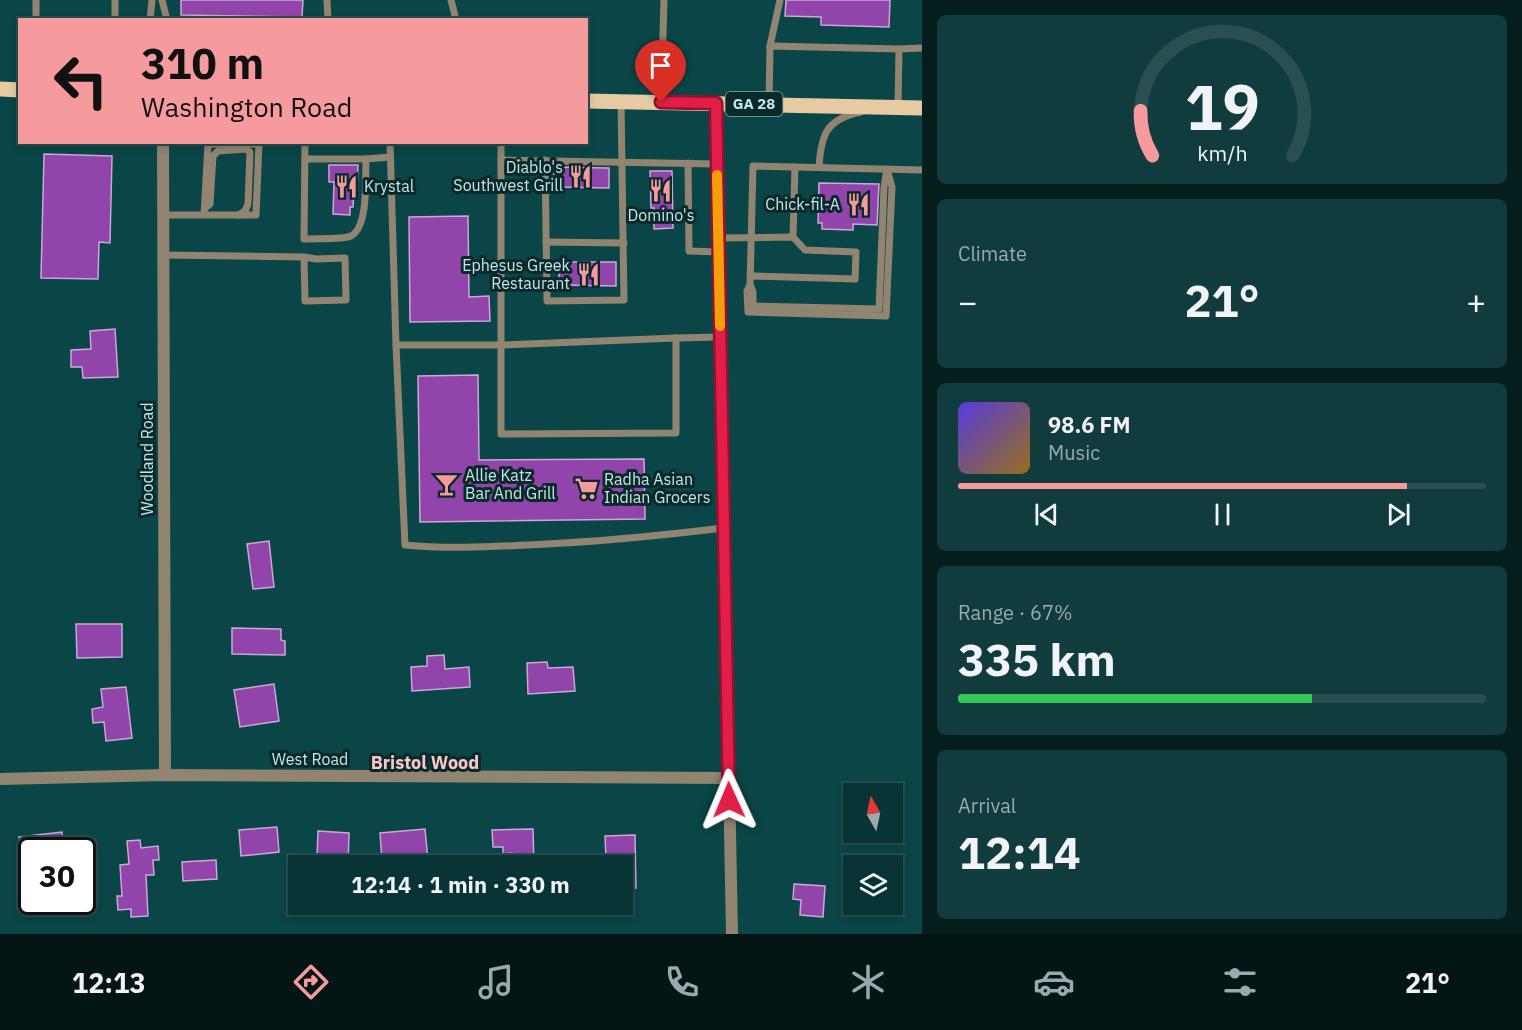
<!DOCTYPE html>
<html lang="en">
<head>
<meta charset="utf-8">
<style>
	body { margin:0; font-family:"IBM Plex Sans",sans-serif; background:#113c3d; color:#f1f3f6; height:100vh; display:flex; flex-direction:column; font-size:22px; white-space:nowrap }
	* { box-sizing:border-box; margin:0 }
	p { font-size:20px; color:#98aaad }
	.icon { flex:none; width:33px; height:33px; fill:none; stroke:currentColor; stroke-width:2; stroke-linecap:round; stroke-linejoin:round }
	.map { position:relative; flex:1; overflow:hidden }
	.panel { display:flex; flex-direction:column; gap:15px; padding:15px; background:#041d1d; width:600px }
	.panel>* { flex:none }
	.top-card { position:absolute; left:18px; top:18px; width:570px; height:126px; border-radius:0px; box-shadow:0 3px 9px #0003,0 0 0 2px #294f50; background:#f59b9e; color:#111; overflow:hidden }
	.needle { width:39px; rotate:351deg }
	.tools { position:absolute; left:843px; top:783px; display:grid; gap:12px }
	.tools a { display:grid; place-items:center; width:60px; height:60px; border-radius:0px; background:#083435; box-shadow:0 3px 9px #0003,0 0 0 2px #294f50; font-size:30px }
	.speed { position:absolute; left:18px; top:837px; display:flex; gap:12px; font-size:30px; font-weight:700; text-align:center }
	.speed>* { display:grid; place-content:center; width:78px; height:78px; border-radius:50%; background:#083435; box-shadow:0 3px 9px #0003,0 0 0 2px #294f50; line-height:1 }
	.speed .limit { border:3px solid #111; border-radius:9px; background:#fff; color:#111 }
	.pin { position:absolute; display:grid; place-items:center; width:51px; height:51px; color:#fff; margin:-62px -26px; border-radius:50% 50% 50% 0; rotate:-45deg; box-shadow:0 0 6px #0007 }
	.pin .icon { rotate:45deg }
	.me { position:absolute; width:66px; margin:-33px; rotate:359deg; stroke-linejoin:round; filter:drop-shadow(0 0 4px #0008) }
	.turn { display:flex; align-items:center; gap:21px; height:126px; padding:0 24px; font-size:27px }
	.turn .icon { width:78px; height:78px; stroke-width:2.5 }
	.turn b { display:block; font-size:42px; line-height:51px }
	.big { font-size:45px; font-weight:700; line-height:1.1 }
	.panel .card { flex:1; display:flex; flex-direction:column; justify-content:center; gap:9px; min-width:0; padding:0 21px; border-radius:9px; background:#113c3d }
	.panel .dial { align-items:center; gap:0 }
	.dial svg { height:156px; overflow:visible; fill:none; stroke:#294f50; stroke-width:7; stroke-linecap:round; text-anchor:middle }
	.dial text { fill:#f1f3f6; stroke:none }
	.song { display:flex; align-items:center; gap:18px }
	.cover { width:72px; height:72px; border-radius:9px; background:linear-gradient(135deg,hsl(250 70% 55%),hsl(40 70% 35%)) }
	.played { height:6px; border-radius:3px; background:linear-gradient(90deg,#f59b9e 85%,#294f50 85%) }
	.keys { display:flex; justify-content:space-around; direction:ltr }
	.heat { display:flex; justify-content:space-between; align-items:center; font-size:33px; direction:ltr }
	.charge { height:9px; border-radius:4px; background:linear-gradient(90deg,#34c759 67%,#294f50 0) }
	.trip { position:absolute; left:288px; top:855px; width:345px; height:60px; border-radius:0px; background:#083435; box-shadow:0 3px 9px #0003,0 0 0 2px #294f50; font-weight:700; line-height:60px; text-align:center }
	.tab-bar { display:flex; height:96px; justify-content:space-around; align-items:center; background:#031515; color:#98aaad }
	.tab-bar .icon { width:42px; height:42px }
	.tab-bar .active { color:#f59b9e }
	.tab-bar b { font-size:27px; color:#f1f3f6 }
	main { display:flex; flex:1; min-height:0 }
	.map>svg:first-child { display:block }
</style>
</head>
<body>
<main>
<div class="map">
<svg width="922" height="934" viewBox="0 0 922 934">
	<rect width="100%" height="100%" fill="#0a4647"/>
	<g fill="#9144aa" stroke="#caa9d5" stroke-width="1.5">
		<path d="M181 0H303L302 17 181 15Z"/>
		<path d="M786 0H890L889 27 821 25V17L785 16Z"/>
		<path d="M44 154 112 156 110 243 99 242 98 279 41 278Z"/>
		<path d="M329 165H358L357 189H354L353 207H350V215L333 214 334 182H329Z"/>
		<path d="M554 167 609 168V188L553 187Z"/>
		<path d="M650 171H672L673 228 654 229V208H651Z"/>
		<path d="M819 183 879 184 877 225 853 224V230L822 229V223H818Z"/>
		<path d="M468 216 469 297 489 296 490 321 410 322 409 217Z"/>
		<path d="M559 262H616V286L559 285Z"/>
		<path d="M115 329 118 377 83 378 82 367H71V350L91 349 90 331Z"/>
		<path d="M478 375 479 460 644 459 645 519 420 522 418 376Z"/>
		<path d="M269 541 274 587 253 589 247 544Z"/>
		<path d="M76 624H122V657L77 658Z"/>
		<path d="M232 628 281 629V640L285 641V655L232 654Z"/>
		<path d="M444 655 445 669 469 667 470 687 412 691 411 667 427 666V656Z"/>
		<path d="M547 662 548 668 573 667 575 691 528 694 527 663Z"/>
		<path d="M274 684 279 721 240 727 234 690Z"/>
		<path d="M126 687 132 738 106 741 104 722 93 723 92 709 103 707 101 689Z"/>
		<path d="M277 827 279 852 241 856 239 830Z"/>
		<path d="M425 829 428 860 412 862 411 858 382 861 380 833Z"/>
		<path d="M533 829 534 866H512V853L503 854V847H493L492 830Z"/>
		<path d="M318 831 349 833 348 865 327 864V858L317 857Z"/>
		<path d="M62 832 63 850H21L19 837Z"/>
		<path d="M635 835 636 888 622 889V866H618L617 858H606L605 836Z"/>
		<path d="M140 840 141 848 158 846 159 860H153L154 875H146L148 916 131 917V909L118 910 117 896H122L120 865 129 864 127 841Z"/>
		<path d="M216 860 217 879 183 881 182 862Z"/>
		<path d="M794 884 825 886 823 917 800 915 801 900 793 899Z"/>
	</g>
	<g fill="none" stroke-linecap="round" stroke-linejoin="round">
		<g stroke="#918471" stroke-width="7">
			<path d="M36 0V20"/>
			<path d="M115 0V20"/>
			<path d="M162 0 167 20"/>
			<path d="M327 0 328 20"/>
			<path d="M451 0 456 20"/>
			<path d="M150 20 152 0"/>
			<path d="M770 46 780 0"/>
			<path d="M899 49 922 48"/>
			<path d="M661 102 664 0"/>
			<path d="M769 104 770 46 899 49 898 107"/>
			<path d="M305 142 304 239C314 238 343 240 351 236 369 226 365 178 366 159L390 157"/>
			<path d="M390 142 396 345 405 545C446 549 486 547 528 545 593 542 658 536 723 528"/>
			<path d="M501 142V434L676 433V338L720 337"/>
			<path d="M305 159H366"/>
			<path d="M501 160 717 164"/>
			<path d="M545 160 547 301 624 300 621 102"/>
			<path d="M688 163 689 251 719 252"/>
			<path d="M819 167C821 135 826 119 861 112"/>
			<path d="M887 169 884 187 879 309 753 306V292L750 285 753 166 922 170"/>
			<path d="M205 208 210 204 213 156 218 151 246 149 250 152 248 204 245 211 239 215"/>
			<path d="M163 215H256L259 144H208L204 215"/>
			<path d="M793 237 795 167"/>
			<path d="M718 238 793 237 805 250 856 252 855 279 751 276"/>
			<path d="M546 242 624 243"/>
			<path d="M163 255 304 257 316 259 345 258 346 300 305 301 304 257"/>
			<path d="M750 285 747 291 748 312 886 316 892 187 888 173"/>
			<path d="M396 345H501L676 338"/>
		</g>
		<g stroke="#918471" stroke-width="12">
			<path d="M716 103 732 934"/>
			<path d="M163 142 165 775"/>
			<path d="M0 779 165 775 728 778"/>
		</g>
		<g stroke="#e5caa2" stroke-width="15">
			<path d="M0 89 20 90"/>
			<path d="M586 101 922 108"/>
		</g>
	</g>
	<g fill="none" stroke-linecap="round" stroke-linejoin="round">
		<defs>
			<path id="route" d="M661 102 716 103 729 800"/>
		</defs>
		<use href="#route" stroke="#92132f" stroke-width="15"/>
		<use href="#route" stroke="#e11d48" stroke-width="10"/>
		<path stroke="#f59e0b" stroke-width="10" d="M717 175 720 326"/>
	</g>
	<defs>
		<symbol id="restaurant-bare" viewBox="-9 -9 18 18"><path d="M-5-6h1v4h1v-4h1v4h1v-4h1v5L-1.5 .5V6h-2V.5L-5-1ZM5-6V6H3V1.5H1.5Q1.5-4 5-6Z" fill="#f59b9e" stroke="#0a292a" stroke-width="2.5" paint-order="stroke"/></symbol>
		<symbol id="bar-bare" viewBox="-9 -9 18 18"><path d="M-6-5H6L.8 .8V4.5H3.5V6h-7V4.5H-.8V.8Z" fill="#f59b9e" stroke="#0a292a" stroke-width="2.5" paint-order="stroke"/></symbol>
		<symbol id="supermarket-bare" viewBox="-9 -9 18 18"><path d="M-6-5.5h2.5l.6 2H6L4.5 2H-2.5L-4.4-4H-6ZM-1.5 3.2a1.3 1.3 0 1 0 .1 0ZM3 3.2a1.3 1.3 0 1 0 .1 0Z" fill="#f59b9e" stroke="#0a292a" stroke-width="2.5" paint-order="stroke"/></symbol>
	</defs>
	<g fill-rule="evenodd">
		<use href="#restaurant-bare" x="564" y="160" width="33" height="33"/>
		<use href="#restaurant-bare" x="330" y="170" width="33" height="33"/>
		<use href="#restaurant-bare" x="644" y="174" width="33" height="33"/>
		<use href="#restaurant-bare" x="842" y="188" width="33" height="33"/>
		<use href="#restaurant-bare" x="572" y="258" width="33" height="33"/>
		<use href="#bar-bare" x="430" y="468" width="33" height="33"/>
		<use href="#supermarket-bare" x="570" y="472" width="33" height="33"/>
	</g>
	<g text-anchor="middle" stroke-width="6" stroke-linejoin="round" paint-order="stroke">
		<rect fill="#0a292a" stroke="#8cadae" stroke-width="1.5" x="725.5" y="92" width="57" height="24" rx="4.5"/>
		<g font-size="15" font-weight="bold" fill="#c4e6e6">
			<text x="754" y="109">GA 28</text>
		</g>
		<g font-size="16" fill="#c4e6e6" stroke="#0a292a" text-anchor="end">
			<text x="563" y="173">Diablo's<tspan x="563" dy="18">Southwest Grill</tspan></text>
			<text x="364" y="192" text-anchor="start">Krystal</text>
			<text x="840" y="210">Chick-fil-A</text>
			<text x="661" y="221" text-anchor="middle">Domino's</text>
			<text x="570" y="271">Ephesus Greek<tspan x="570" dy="18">Restaurant</tspan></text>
			<text x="465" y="481" text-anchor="start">Allie Katz<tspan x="465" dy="18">Bar And Grill</tspan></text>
			<text x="604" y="485" text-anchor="start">Radha Asian<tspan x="604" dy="18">Indian Grocers</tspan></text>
		</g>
		<g font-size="16" fill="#c4e6e6" stroke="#0a292a">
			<text transform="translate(147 459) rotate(-90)" y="6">Woodland Road</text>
			<text x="310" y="765">West Road</text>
		</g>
		<g font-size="18" font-weight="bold" fill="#fcc7c8" stroke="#0a292a">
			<text x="425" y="769">Bristol Wood</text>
		</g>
	</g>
</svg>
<div class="tools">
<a><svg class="needle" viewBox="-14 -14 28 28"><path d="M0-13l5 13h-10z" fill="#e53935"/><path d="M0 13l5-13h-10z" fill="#98aaad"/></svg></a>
<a><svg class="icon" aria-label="layers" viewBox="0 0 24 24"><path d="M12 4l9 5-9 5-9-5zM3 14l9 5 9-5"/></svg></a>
</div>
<div class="speed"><div class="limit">30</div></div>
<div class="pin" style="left:661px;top:102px;background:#d93025"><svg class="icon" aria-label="arrive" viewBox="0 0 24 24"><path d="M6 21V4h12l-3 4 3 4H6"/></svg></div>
<svg class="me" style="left:729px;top:800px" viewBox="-20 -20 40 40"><path d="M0-17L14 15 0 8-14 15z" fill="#e11d48" stroke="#fff" stroke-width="4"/></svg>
<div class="trip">12:14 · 1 min · 330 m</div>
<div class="top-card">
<div class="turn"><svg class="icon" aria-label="left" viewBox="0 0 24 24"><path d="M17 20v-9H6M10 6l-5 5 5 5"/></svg><div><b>310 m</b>Washington Road</div></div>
</div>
</div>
<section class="panel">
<div class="card dial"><svg viewBox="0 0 100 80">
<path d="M14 69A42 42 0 1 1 86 69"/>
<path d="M14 69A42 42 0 0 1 8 46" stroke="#f59b9e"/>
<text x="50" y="56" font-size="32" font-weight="700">19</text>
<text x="50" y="72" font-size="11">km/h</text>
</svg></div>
<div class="card"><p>Climate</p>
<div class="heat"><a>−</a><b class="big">21°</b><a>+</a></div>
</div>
<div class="card">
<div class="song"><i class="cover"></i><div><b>98.6 FM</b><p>Music</p></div></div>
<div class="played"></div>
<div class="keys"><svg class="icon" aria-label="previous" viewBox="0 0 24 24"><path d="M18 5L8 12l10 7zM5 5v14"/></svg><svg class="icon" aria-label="pause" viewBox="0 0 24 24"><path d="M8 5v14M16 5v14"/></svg><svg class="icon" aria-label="next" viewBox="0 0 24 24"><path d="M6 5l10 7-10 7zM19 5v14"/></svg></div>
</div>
<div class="card"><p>Range · 67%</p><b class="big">335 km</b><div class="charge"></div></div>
<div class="card"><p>Arrival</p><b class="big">12:14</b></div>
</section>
</main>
<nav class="tab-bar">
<b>12:13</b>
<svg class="icon active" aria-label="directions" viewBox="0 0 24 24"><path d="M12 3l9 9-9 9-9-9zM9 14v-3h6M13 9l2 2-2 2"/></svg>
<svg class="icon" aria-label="music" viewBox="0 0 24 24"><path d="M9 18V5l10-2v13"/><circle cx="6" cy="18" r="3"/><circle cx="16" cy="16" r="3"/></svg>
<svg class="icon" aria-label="phone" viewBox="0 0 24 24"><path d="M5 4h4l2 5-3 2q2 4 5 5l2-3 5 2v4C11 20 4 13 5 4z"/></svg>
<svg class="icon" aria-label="climate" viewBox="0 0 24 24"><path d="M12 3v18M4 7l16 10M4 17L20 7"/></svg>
<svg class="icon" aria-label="car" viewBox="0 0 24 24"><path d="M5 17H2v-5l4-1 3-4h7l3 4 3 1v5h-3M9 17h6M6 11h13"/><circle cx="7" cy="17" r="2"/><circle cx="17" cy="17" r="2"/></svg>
<svg class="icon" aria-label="filters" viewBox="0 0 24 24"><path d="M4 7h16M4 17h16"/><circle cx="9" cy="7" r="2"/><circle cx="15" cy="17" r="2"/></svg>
<b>21°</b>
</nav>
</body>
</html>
